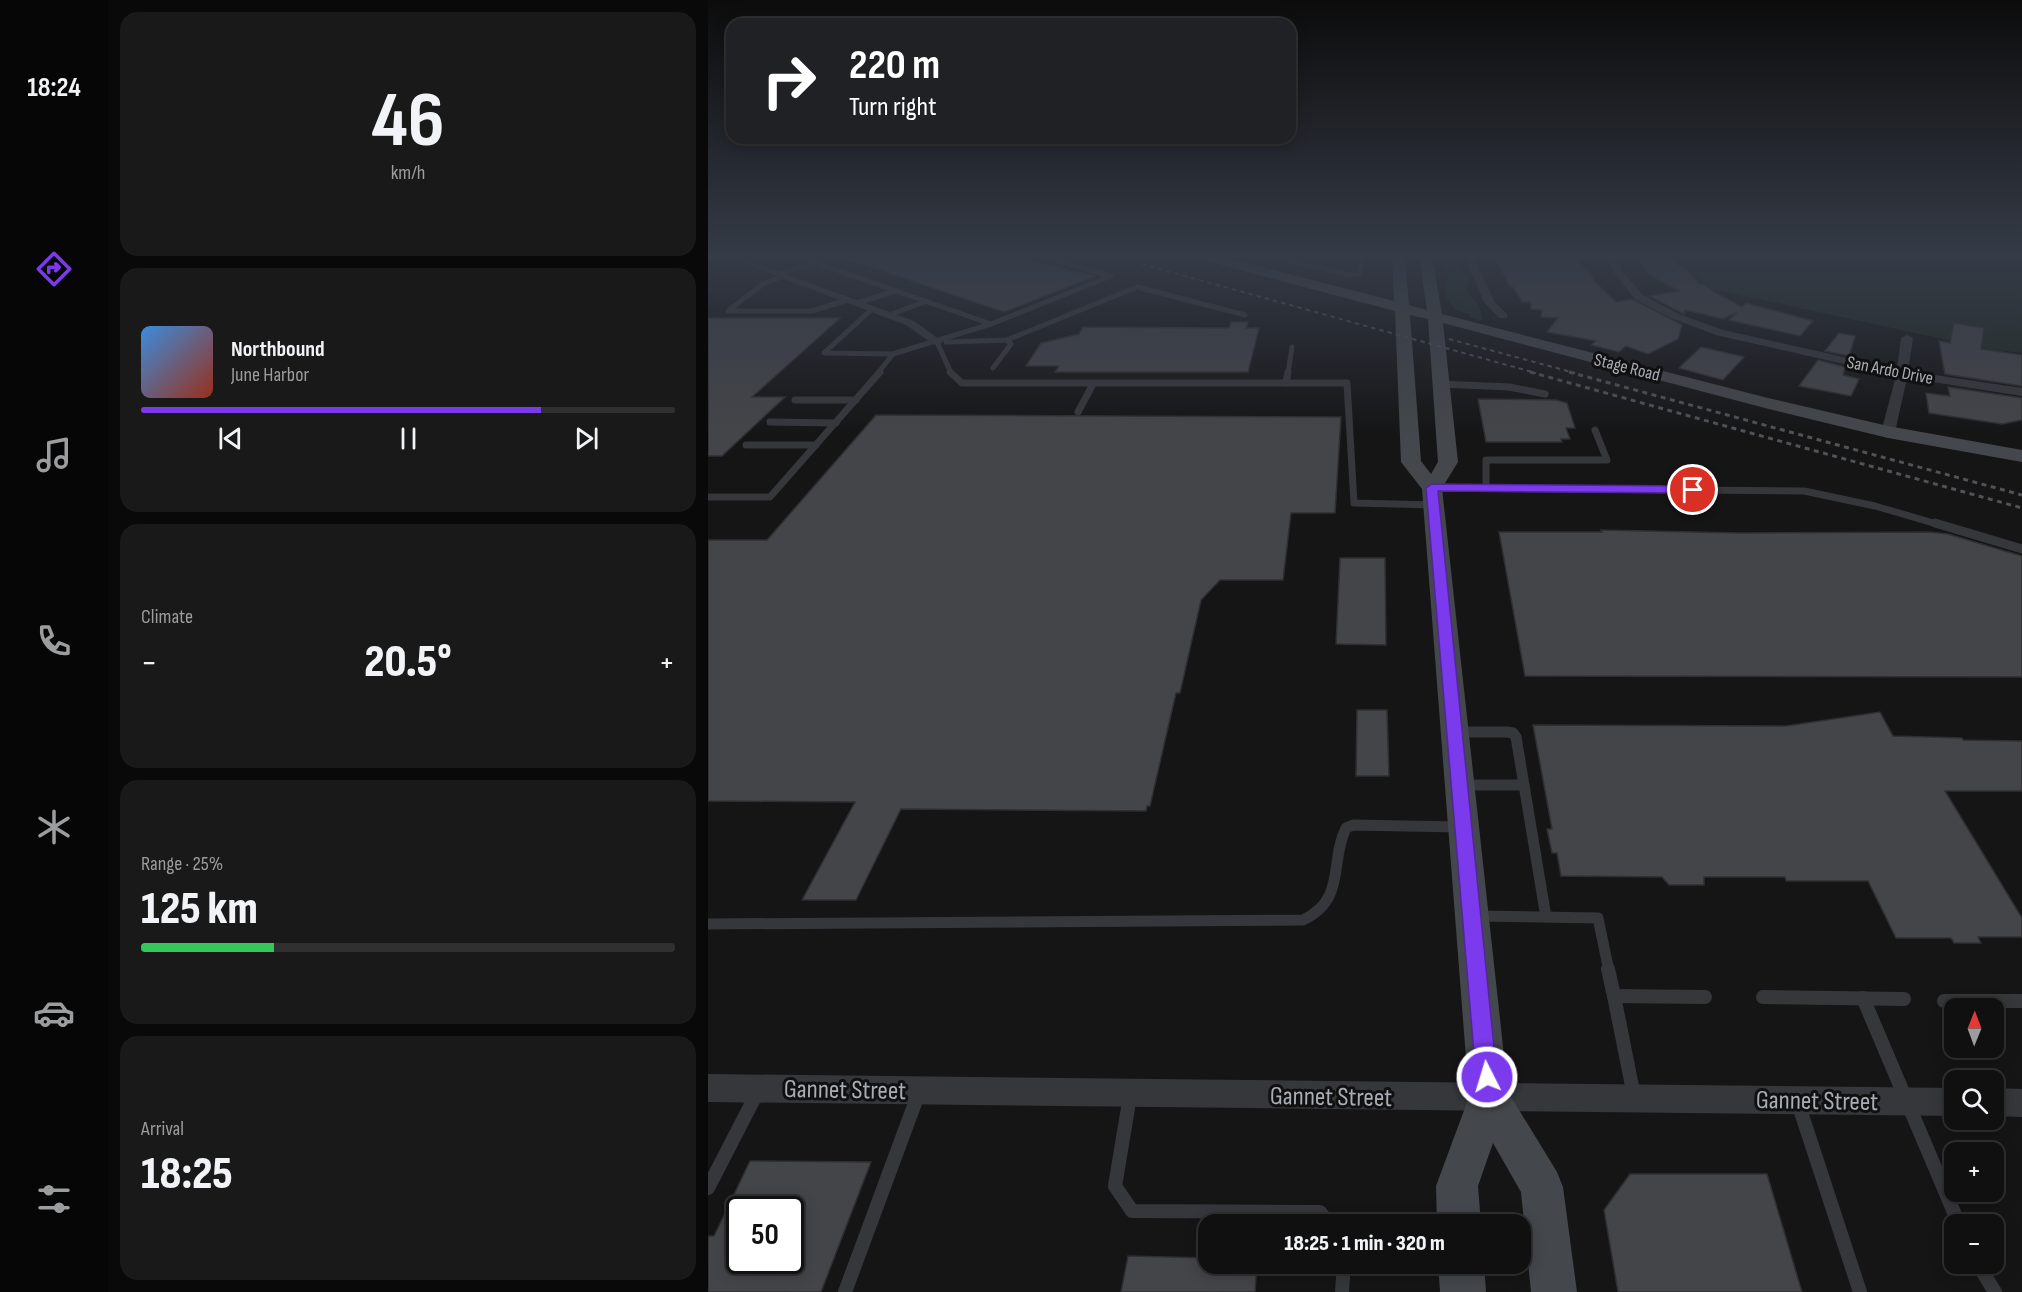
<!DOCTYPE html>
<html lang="en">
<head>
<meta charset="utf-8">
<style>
	body { margin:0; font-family:"Sofia Sans Condensed",sans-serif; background:#191919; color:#f1f3f6; height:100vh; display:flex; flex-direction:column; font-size:22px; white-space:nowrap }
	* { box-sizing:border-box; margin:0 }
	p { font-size:20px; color:#9c9d9f }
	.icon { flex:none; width:33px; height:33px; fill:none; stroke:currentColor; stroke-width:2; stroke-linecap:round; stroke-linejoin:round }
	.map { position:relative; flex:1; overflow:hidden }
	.side { display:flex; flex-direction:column; gap:12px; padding:12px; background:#090909; width:600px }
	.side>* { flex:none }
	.guide { position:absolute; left:18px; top:18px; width:570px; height:126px; border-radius:18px; box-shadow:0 3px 15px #0003,0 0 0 2px #303030; background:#202124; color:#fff; overflow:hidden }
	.needle { width:39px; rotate:1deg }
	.fabs { position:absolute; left:1236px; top:998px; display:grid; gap:12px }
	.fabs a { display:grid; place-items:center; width:60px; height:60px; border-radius:12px; background:#101010; box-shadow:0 3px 15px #0003,0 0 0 2px #303030; font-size:30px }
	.speed { position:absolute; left:18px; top:1196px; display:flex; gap:12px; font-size:30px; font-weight:700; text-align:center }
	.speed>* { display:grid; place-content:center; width:78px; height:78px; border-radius:50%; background:#101010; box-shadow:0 3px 15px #0003,0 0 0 2px #303030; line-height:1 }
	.speed .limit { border:3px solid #111; border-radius:9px; background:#fff; color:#111 }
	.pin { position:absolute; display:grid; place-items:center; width:51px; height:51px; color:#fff; margin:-26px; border:3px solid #fff; border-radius:50%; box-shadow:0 2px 6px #0007 }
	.me { position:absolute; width:66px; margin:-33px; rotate:355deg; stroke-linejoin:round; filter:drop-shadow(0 0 4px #0008) }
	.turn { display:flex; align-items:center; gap:21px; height:126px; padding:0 24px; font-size:27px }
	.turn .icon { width:78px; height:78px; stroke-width:2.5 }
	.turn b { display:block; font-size:42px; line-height:51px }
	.big { font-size:45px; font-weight:800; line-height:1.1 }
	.side .tile { flex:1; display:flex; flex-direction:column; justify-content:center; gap:9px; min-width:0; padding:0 21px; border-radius:18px; background:#191919 }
	.side .dial { align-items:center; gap:0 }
	.dial b { font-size:78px; line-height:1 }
	.song { display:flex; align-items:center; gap:18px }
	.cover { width:72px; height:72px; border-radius:9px; background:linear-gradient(135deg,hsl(210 70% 55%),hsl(10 70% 35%)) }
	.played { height:6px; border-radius:3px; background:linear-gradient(90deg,#7c3aed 75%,#303030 75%) }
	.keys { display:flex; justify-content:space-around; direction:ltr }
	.heat { display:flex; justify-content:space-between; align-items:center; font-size:33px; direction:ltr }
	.charge { height:9px; border-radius:4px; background:linear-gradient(90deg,#34c759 25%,#303030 0) }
	.trip { position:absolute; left:490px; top:1214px; width:333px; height:60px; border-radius:18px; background:#101010; box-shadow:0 3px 15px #0003,0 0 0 2px #303030; font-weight:800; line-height:60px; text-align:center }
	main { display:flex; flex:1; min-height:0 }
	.dock { display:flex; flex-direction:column; width:108px; justify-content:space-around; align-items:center; background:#060606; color:#9c9d9f }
	.dock .icon { width:42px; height:42px }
	.dock .active { color:#7c3aed }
	.dock b { font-size:27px; color:#f1f3f6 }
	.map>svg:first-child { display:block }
</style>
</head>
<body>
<main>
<nav class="dock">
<b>18:24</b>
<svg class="icon active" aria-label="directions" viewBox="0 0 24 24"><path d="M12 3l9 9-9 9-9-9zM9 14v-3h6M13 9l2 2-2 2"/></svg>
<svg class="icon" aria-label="music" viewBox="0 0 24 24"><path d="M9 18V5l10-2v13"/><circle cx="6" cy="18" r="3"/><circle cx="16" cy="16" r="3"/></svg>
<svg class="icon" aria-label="phone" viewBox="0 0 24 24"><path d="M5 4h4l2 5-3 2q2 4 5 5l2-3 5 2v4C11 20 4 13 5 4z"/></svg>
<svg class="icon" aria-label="climate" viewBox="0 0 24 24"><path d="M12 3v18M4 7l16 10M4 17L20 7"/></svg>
<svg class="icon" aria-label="car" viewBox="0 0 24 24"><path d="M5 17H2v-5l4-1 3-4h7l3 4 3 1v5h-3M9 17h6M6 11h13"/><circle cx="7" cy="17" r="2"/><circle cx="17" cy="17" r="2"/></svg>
<svg class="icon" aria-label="filters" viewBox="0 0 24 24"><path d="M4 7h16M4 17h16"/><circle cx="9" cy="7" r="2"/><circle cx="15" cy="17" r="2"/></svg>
</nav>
<section class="side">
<div class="tile dial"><b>46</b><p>km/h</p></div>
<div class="tile">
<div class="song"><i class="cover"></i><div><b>Northbound</b><p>June Harbor</p></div></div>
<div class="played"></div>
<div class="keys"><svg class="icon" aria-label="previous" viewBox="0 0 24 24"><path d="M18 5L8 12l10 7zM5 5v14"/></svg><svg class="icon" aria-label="pause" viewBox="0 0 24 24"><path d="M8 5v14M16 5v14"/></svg><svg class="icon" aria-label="next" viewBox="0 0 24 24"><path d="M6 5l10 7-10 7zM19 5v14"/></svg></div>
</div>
<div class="tile"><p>Climate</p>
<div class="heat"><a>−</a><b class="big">20.5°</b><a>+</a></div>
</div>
<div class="tile"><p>Range · 25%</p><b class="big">125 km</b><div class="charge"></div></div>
<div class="tile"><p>Arrival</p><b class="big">18:25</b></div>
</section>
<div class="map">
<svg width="1314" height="1292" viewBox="0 0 1314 1292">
	<rect width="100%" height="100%" fill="#151516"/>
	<g fill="#212922">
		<path d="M734 255H749L750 264 761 281C754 294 766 297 771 306 773 311 774 316 775 321L760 317 763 315 748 310 739 299 737 286 740 277Z"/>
		<path d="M975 255H1314V353L1286 350 1004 289Z"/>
	</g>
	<g fill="#444549" stroke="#2f2f32" stroke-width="1.5" fill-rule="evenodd">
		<path d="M137 255H301L387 276 296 312 136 258Z"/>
		<path d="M786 255H868L876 268H879L887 282 908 302 924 299 974 325 970 339 940 354 918 346 911 352 883 345 888 341 839 332 850 318 833 317 834 310 823 309V302H814L805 287H802Z"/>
		<path d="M928 255 964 256 971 266H976L991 284H996L1006 292 1034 307 1038 303 1105 321 1092 336 1021 320 1029 312 1015 319 977 310 976 314 972 312 942 296 971 291 940 274Z"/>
		<path d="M0 318H132L44 397H77L14 456H0Z"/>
		<path d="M523 322H540L538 328H551L540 372H347L351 366H318L333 343 371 334 375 327 521 328Z"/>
		<path d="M1246 323 1276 328 1273 349 1314 355V386L1237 374 1231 341 1242 343Z"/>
		<path d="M1131 333 1147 336 1141 356 1117 351Z"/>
		<path d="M993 347 1036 357 1015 380 971 368Z"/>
		<path d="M1110 360 1137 367 1135 375 1151 379 1143 396 1091 386Z"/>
		<path d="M1240 387 1314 398V420L1294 424 1221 413 1218 393 1242 396Z"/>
		<path d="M770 399 848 400 859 403 867 428H858L862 439H853L854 442H778Z"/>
		<path d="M168 415 633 417 627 513H583L575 580H512L493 600 472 693H468L442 806H439L438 811 193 809 148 900H94L147 802 0 801V540H59Z"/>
		<path d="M893 530 1033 533 1222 532 1240 534 1314 556V677L817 676 791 532H894Z"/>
		<path d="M632 558H677L678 645 628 644Z"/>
		<path d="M649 710H679L681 776H648Z"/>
		<path d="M1172 712 1185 736 1254 738 1255 740 1314 741V791H1237L1314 918V937H1270L1273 943H1246L1243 938H1188L1160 881H1078L1077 877H996V885H961L954 877 853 876 849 853H844L839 829H844L825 725 1078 726Z"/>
		<path d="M42 1161 163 1162 113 1292H0V1236H6ZM32 1209H82V1260H32Z"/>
		<path d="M922 1174H1059L1094 1292H910L896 1210Z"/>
		<path d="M420 1256 501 1258V1263H549L547 1292H413Z"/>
	</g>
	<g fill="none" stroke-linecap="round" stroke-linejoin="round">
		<g stroke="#36373b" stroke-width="5">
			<path d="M85 255 283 324 185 354 170 373"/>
			<path d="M557 255 643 275 652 273 653 255"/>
			<path d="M70 274 108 263"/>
			<path d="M76 276 55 284 20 311H104L140 300"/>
			<path d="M149 303 187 291"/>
			<path d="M164 309 116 353 185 354"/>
			<path d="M181 315 219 301"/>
			<path d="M283 324 403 276 329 255"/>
			<path d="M229 342 243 373"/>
			<path d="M238 342 299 340 429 287 537 315"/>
			<path d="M285 368 303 344 299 340"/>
			<path d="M580 373 584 347"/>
		</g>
		<g stroke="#36373b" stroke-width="7">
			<path d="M242 372 254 383H639L646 503 726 505"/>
			<path d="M578 383 580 372"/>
			<path d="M733 384 801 387 837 394"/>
			<path d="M87 400H148"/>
			<path d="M370 412 385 384"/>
			<path d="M62 422 128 423"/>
			<path d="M38 445H108"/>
			<path d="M724 488 1096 491 1167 506 1232 525"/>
			<path d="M778 488V460H899L887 430"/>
			<path d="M0 497H62L172 372"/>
		</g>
		<path stroke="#36373b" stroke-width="9" d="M1227 523 1314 549"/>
		<g stroke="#36373b" stroke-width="11">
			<path d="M749 732H799L805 733 808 737 838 917"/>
			<path d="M754 785H816"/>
			<path d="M771 916 890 918 901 971"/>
			<path d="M0 924 595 920C639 899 621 862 638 828L645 825 751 827"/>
		</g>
		<g stroke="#36373b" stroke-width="14">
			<path d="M900 969 906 996"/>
			<path d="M1055 997 1196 999"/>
			<path d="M1155 998 1251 1224"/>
			<path d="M1236 1001H1314"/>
			<path d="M422 1096 407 1186 424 1211 612 1212 621 1224"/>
			<path d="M926 1096 906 996 997 997"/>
			<path d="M1090 1103 1152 1292"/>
			<path d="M0 1188 50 1091"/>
			<path d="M1269 1263 1287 1292"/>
			<path d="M137 1292 210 1095"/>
			<path d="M634 1292 636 1263"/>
		</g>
		<g fill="#36373b" fill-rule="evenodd">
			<path d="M13 255H25L206 321 235 342 229 345 225 344 198 325Z"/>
			<path d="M756 255H765L786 301 799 314V318H791L776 302Z"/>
			<path d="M898 255H906L916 273 935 295 971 314 1015 330 1189 369 1193 338 1199 335 1205 338 1200 371 1314 388V396L1199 378 1187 432 1180 436 1175 435 1173 432 1188 376 1008 335 963 318 927 299 907 274Z"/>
			<path d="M0 1074 1246 1088V1116L0 1102Z"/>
			<path d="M1286 1088 1314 1089V1117L1286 1116Z"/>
		</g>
		<g fill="#44474b" fill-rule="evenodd">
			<path d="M485 255H506L686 301 684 255H697L701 305 719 310 711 255H724L734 314 1060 398 1180 426 1314 450V462L1180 438 1057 408 735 323 750 462 734 488 800 1092 849 1172 855 1187 869 1292H823L813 1192 785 1143 770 1186 773 1224H729L728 1186 761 1097 714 489 693 462 687 311 487 258ZM702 315 720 319 730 462 723 474 713 461Z"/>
			<path d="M730 1263H776L778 1292H732Z"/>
		</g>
		<g stroke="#4f5256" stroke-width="2" stroke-dasharray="4.5 4" stroke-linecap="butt">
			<path d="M401 255 828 373"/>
			<path d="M741 339 867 373"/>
		</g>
		<g stroke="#4f5256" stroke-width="3" stroke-dasharray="5 4.5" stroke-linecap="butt">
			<path d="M822 372 1314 508"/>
			<path d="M861 372 1314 495"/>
		</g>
	</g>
	<linearGradient id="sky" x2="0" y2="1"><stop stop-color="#0c0c0c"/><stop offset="0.59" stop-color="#353b47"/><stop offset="1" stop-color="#353b47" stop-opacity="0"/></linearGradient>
	<rect width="1314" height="435" fill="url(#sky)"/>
	<path fill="#7c3aed" stroke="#51269a" stroke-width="1.5" d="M724 484 985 486 991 490 985 493 730 491 789 1077 786 1085 779 1088 771 1085 768 1077 718 488Z"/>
	<g text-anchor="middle" stroke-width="6" stroke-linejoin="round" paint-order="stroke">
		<g font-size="18" fill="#a8adb5" stroke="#101011">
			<text transform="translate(919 367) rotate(14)" y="6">Stage Road</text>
			<text transform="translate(1182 370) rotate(11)" y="6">San Ardo Drive</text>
		</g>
		<g font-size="26" fill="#a8adb5" stroke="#101011">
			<text transform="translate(137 1089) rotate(1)" y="9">Gannet Street</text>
			<text transform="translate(623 1096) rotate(1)" y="9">Gannet Street</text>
			<text transform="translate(1109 1100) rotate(1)" y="9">Gannet Street</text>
		</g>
	</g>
</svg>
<div class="fabs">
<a><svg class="needle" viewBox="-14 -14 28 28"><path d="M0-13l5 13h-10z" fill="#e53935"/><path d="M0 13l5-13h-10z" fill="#9c9d9f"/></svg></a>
<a><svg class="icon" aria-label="search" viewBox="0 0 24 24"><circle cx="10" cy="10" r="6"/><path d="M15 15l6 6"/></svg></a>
<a>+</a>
<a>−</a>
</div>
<div class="speed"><div class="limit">50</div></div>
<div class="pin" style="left:985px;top:490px;background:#d93025"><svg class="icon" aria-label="arrive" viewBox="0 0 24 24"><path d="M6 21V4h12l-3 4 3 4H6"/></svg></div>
<svg class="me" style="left:779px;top:1077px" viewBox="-20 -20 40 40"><circle r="17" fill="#7c3aed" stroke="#fff" stroke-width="3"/><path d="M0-11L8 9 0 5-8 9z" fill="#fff"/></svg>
<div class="trip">18:25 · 1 min · 320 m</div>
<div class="guide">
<div class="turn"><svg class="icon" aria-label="right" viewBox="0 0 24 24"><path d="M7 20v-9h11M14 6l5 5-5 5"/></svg><div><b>220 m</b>Turn right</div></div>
</div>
</div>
</main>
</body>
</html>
